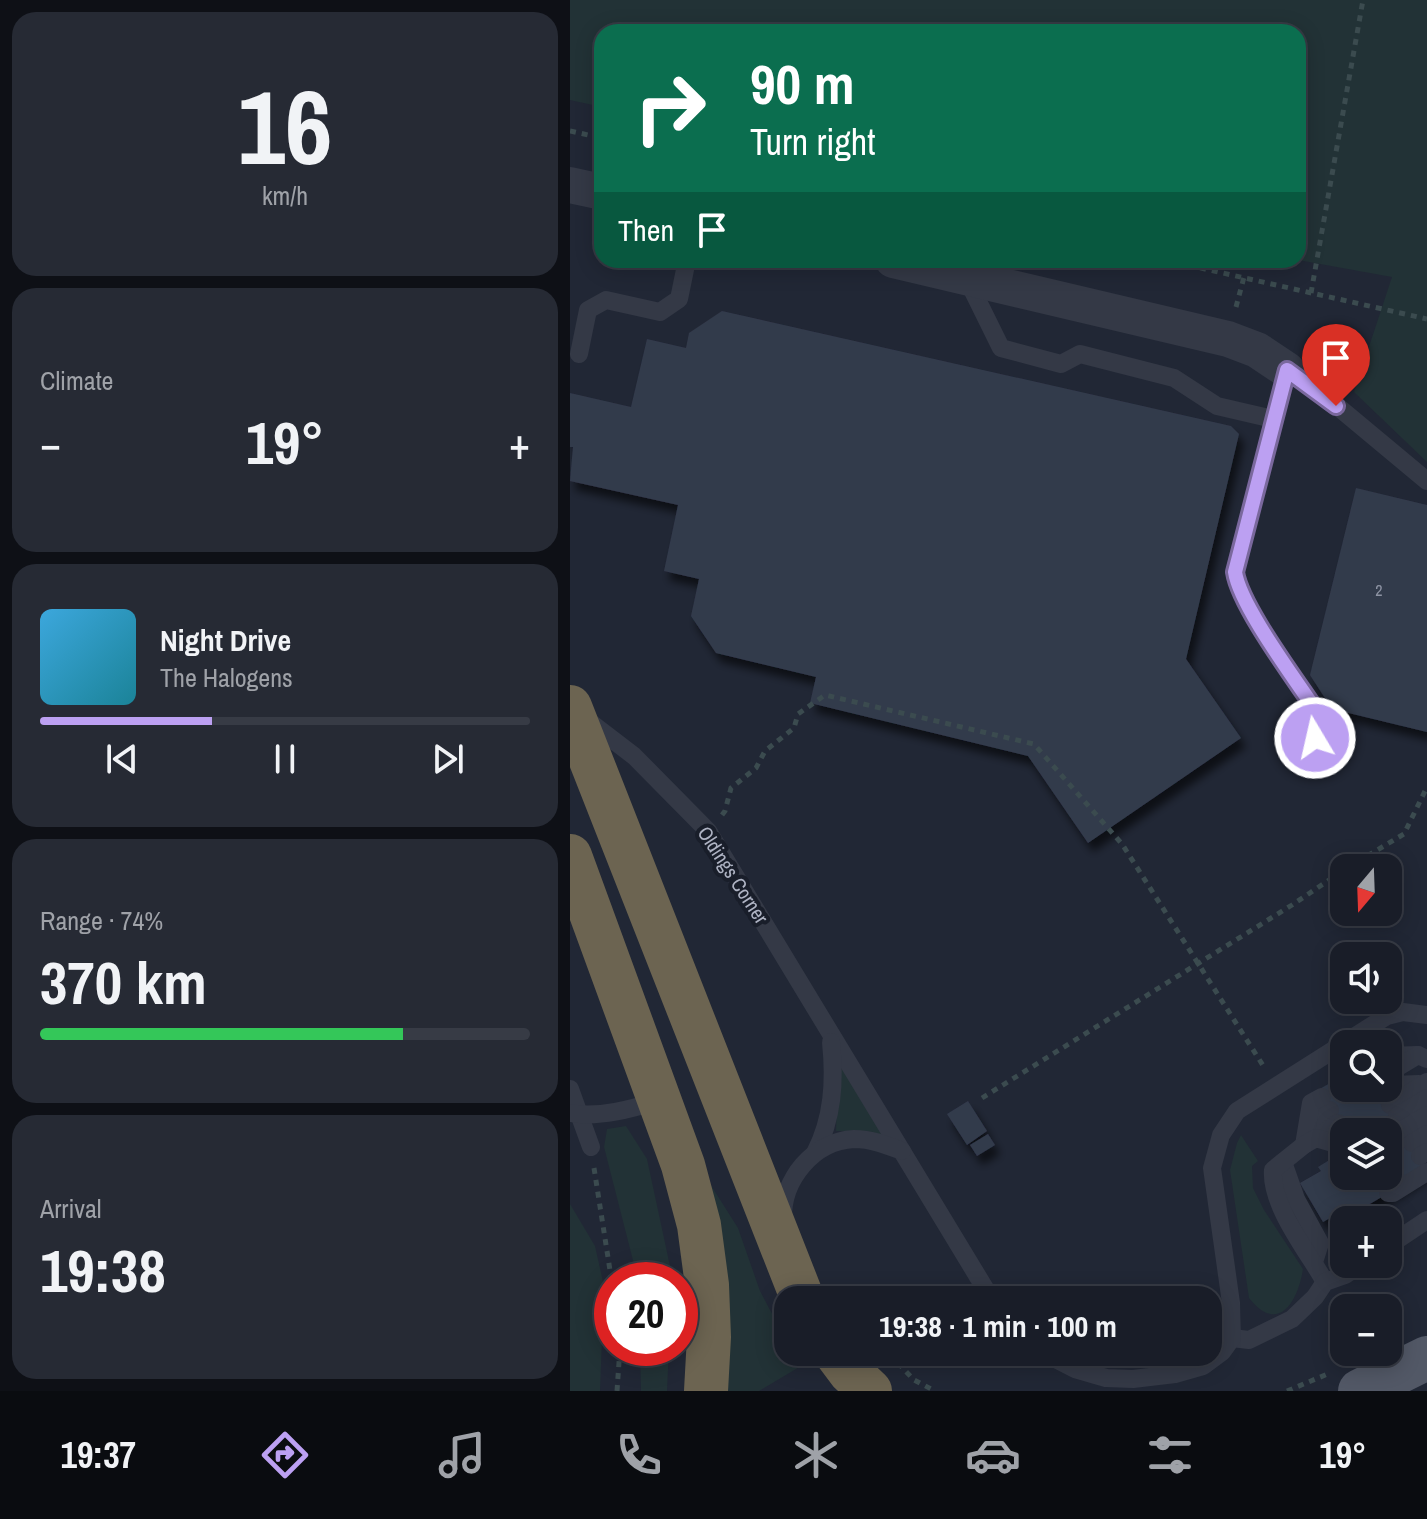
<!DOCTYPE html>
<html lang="en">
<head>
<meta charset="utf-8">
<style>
	body { margin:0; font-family:"Archivo Narrow",sans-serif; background:#262a34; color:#f1f3f6; height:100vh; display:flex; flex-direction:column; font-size:30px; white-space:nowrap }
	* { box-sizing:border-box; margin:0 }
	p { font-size:26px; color:#9fa2a8 }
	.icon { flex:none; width:44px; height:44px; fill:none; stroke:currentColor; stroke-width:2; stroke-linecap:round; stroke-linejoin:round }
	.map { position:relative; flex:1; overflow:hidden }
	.sheet { display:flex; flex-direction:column; gap:12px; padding:12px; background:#0e1016; width:570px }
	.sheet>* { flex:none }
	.guide { position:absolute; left:24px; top:24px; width:712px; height:244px; border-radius:24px; box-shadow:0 4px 20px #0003,0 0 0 2px #373b45; background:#0b6e4f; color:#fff; overflow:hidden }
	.needle { width:52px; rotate:199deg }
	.controls { position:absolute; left:760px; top:854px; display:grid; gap:16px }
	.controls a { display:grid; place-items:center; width:72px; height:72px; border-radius:16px; background:#191d28; box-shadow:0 4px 20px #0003,0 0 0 2px #373b45; font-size:40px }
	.speed { position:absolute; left:24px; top:1262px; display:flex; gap:16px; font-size:40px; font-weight:700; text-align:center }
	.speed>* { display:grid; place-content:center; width:104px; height:104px; border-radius:50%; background:#191d28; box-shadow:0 4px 20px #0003,0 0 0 2px #373b45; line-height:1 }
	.speed .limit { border:12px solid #d22; background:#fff; color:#111 }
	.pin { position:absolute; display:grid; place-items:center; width:68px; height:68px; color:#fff; margin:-82px -34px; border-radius:50% 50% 50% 0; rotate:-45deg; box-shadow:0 0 8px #0007 }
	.pin .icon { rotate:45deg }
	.me { position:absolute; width:88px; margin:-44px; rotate:351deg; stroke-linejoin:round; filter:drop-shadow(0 0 6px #0008) }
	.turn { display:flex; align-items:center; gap:28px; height:168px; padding:0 24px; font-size:36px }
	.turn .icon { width:104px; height:104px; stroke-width:2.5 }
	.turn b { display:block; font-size:56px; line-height:68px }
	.then { display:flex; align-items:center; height:76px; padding:0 24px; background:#0003; gap:16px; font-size:30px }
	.big { font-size:60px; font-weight:700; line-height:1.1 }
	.sheet .widget { flex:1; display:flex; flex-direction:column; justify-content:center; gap:12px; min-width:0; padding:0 28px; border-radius:24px; background:#262a34 }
	.sheet .dial { align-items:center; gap:0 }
	.dial b { font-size:104px; line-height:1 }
	.song { display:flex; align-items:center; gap:24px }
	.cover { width:96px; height:96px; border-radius:12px; background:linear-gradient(135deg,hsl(200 70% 55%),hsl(190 70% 35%)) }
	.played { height:8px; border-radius:4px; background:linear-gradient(90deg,#bca0f2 35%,#373b45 35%) }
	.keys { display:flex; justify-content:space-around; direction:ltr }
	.heat { display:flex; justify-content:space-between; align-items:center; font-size:44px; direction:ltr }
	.charge { height:12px; border-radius:6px; background:linear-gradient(90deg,#34c759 74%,#373b45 0) }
	.trip { position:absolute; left:204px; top:1286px; width:448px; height:80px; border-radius:24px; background:#191d28; box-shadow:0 4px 20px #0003,0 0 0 2px #373b45; font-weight:700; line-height:80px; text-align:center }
	.menu { display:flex; height:128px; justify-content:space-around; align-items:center; background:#0a0c10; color:#9fa2a8 }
	.menu .icon { width:56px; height:56px }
	.menu .current { color:#bca0f2 }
	.menu b { font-size:36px; color:#f1f3f6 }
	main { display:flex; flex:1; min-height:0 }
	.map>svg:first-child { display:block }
</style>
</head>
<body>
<main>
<section class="sheet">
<div class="widget dial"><b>16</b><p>km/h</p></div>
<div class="widget"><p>Climate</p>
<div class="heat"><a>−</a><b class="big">19°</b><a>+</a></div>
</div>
<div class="widget">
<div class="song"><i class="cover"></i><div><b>Night Drive</b><p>The Halogens</p></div></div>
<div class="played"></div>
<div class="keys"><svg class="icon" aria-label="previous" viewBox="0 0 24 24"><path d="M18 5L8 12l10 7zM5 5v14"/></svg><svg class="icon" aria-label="pause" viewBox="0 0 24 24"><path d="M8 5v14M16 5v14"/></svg><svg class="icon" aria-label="next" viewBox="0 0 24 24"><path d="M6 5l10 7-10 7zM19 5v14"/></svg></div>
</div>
<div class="widget"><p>Range · 74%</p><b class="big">370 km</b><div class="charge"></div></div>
<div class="widget"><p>Arrival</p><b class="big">19:38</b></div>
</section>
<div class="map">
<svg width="857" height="1391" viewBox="0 0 857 1391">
	<defs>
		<filter id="shadow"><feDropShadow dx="5" dy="9" stdDeviation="4" flood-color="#0009"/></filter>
	</defs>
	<rect width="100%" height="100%" fill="#212735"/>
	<g fill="#223236">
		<path d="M0 0H857V462L784 392 822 277 728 260V32H32V107L0 100Z"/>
		<path d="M268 1056 318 1139 303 1132 266 1131Z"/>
		<path d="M56 1126 77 1159 103 1280H68L34 1147 37 1129Z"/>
		<path d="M671 1135 688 1161 682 1166 683 1188 694 1210 733 1269C728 1302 708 1335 679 1298L660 1170 667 1143Z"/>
		<path d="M137 1179 168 1228 190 1291 218 1344V1352H222L231 1366 189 1391H154Z"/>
		<path d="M0 1204 25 1246 34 1286 30 1391H0Z"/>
		<path d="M70 1348H99L97 1391H71Z"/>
	</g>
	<g fill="#333a4c" filter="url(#shadow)">
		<path d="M152 311 661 426 669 434 616 659 671 738 518 843 458 756 240 703 246 677 146 653 121 616 129 579 94 571 108 505 0 481 3 447H0V393L61 407 77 339 116 348 119 333Z"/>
		<path d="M786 488 857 505V732L762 709 740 675Z"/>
		<path d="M774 1075V1088H810L857 1170 778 1217 774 1210 753 1222 730 1183 751 1171 748 1167 774 1151V1176H818V1132H773L748 1090Z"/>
		<path d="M398 1101 417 1131 397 1145 377 1114Z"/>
		<path d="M418 1134 425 1145 407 1156 400 1145Z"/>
	</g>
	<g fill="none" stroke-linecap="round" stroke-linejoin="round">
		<g stroke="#3b4b4f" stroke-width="5" stroke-dasharray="6 6" stroke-linecap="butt">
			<path d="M0 131 32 138"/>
			<path d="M595 260 857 319"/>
			<path d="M741 293 793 0"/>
			<path d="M666 307 674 277"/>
			<path d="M152 815 155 811 161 788 186 768 195 751 224 728 228 714 255 695 464 744 552 844 694 1067"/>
			<path d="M777 868 834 834 857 787"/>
			<path d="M412 1098 722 905 774 870"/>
			<path d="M24 1168 42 1283"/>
			<path d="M328 1363 344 1380 365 1391"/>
			<path d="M47 1391 50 1348"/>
			<path d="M717 1391 760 1373"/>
		</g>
		<g stroke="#343946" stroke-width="18">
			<path d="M396 277 431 348 491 364 510 354 604 378 647 406 703 419"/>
			<path d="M9 354 18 310 36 300 90 312 109 299 117 260"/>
			<path d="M17 720 64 756 138 831 422 1300"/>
			<path d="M745 738 749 727 747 712C726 680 670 606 665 572L717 370 749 391 857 481"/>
			<path d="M818 1056 848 1055"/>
			<path d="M818 1073 848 1055 857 1059"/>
			<path d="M0 1089 21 1147"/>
			<path d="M812 1092 823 1085 849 1084"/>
			<path d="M820 1105 857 1082"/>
			<path d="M0 1113C29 1118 62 1109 90 1100"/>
			<path d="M827 1116 857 1098"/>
			<path d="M834 1129 857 1115"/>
			<path d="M738 1135 746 1118 760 1110"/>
			<path d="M746 1138 768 1123"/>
			<path d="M842 1143 857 1134"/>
			<path d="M734 1145 741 1103 752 1097"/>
			<path d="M245 1153C263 1118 265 1081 261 1042"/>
			<path d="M850 1156 857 1152"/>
			<path d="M713 1162 726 1199 750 1243 744 1262"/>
			<path d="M818 1193H823L857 1172"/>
			<path d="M213 1219C212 1180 243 1141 284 1139 301 1139 317 1145 332 1151"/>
			<path d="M818 1246 857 1220"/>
			<path d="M755 1282C738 1252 700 1205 703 1170L734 1145 746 1138 763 1143 773 1152"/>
			<path d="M662 1338 679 1340 722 1319 745 1297 755 1282 775 1275 791 1264"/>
			<path d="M472 1352 505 1369 536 1378 563 1379 605 1374 633 1366 652 1352 662 1338 661 1303 642 1168 651 1135 667 1111 817 1016 833 1012 857 1015"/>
		</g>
		<g stroke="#343946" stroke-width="36">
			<path d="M0 185 32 192"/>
			<path d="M323 260 658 339 687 350 717 370"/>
		</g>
		<path stroke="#525866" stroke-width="44" d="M790 1391 857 1358"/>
		<g stroke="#6c6451" stroke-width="44">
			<path d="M0 707 233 1300"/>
			<path d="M0 856 113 1165 129 1225 137 1285 139 1337 136 1391"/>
			<path d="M265 1352 280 1372 300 1391"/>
		</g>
	</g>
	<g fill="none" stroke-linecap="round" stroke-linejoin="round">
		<defs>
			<path id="route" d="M745 738 749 727 747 712C726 680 670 606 665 572L717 370 766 406"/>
		</defs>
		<use href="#route" stroke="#7a689d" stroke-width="20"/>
		<use href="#route" stroke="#bca0f2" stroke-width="14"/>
	</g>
	<g text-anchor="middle" stroke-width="8" stroke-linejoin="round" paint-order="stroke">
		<g font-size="16" fill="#8d93a3">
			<text x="809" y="596">2</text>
		</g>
		<g font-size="20" fill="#aeb3c3" stroke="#191e2a">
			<text transform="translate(163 875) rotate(57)" y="7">Oldings Corner</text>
		</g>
	</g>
</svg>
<div class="controls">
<a><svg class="needle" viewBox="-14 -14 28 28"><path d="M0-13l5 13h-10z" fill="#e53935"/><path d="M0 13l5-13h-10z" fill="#9fa2a8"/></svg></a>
<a><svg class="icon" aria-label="sound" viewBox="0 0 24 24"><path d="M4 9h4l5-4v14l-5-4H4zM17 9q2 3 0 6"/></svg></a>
<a><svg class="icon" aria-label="search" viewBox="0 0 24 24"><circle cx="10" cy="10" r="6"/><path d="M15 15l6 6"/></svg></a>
<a><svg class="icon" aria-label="layers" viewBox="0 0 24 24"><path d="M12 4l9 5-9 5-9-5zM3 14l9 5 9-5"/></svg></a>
<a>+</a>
<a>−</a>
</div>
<div class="speed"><div class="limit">20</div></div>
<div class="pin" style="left:766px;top:406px;background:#d93025"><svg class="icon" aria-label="arrive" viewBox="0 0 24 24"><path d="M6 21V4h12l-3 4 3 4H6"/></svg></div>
<svg class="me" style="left:745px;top:738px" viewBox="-20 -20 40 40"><circle r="17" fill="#bca0f2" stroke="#fff" stroke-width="3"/><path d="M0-11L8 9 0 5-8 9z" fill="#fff"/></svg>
<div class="trip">19:38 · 1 min · 100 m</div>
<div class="guide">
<div class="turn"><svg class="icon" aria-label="right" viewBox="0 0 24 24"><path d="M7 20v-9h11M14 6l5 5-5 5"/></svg><div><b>90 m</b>Turn right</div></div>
<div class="then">Then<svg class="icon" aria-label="arrive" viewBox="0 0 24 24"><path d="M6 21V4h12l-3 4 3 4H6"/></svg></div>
</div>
</div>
</main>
<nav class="menu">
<b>19:37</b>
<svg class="icon current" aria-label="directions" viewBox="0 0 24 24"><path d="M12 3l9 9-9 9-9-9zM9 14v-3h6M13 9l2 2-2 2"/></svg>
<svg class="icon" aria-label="music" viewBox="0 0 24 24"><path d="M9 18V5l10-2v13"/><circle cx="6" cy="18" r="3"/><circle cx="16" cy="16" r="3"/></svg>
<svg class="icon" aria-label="phone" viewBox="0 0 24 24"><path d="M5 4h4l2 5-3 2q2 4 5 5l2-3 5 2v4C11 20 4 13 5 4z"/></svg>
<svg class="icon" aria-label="climate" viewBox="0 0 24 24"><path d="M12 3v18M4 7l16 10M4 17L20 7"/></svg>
<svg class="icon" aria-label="car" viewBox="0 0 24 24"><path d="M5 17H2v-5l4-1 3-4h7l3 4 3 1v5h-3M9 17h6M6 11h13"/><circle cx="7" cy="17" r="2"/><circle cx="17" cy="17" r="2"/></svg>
<svg class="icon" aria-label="filters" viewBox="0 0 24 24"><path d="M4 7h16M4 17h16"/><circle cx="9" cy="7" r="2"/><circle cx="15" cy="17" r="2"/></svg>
<b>19°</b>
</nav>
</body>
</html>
